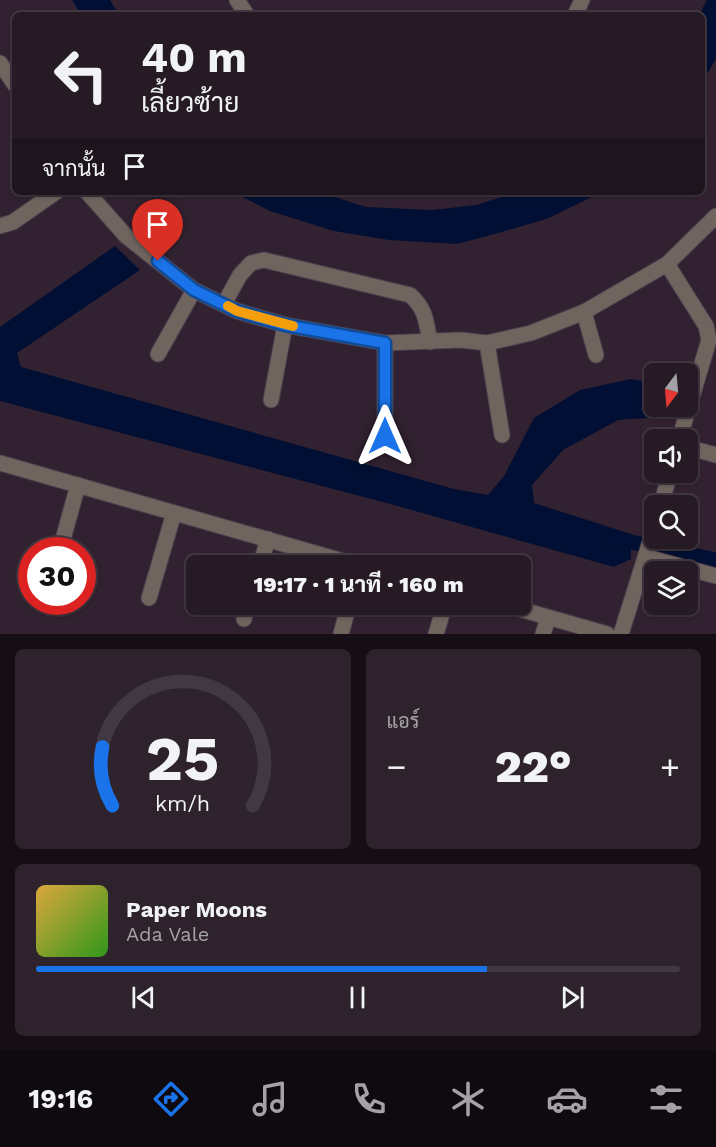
<!DOCTYPE html>
<html lang="th">
<head>
<meta charset="utf-8">
<style>
	body { margin:0; font-family:"Work Sans",Sarabun,sans-serif; background:#2e232d; color:#f1f3f6; height:100vh; display:flex; flex-direction:column; font-size:22px; white-space:nowrap }
	* { box-sizing:border-box; margin:0 }
	p { font-size:20px; color:#a4a1a7 }
	.icon { flex:none; width:33px; height:33px; fill:none; stroke:currentColor; stroke-width:2; stroke-linecap:round; stroke-linejoin:round }
	.map { position:relative; height:634px; overflow:hidden }
	.panel { display:flex; flex-direction:column; gap:15px; padding:15px; background:#150e14; flex:1 }
	.panel>* { flex:none }
	.hud { position:absolute; left:12px; top:12px; width:693px; height:183px; border-radius:9px; box-shadow:0 2px 4px #0004,0 0 0 2px #423842; background:#261a25; color:#f1f3f6; overflow:hidden }
	.needle { width:39px; rotate:196deg }
	.buttons { position:absolute; left:644px; top:363px; display:grid; gap:12px }
	.buttons a { display:grid; place-items:center; width:54px; height:54px; border-radius:9px; background:#261a25; box-shadow:0 2px 4px #0004,0 0 0 2px #423842; font-size:30px }
	.speed { position:absolute; left:18px; top:537px; display:flex; gap:12px; font-size:30px; font-weight:700; text-align:center }
	.speed>* { display:grid; place-content:center; width:78px; height:78px; border-radius:50%; background:#261a25; box-shadow:0 2px 4px #0004,0 0 0 2px #423842; line-height:1 }
	.speed .limit { border:9px solid #d22; background:#fff; color:#111 }
	.pin { position:absolute; display:grid; place-items:center; width:51px; height:51px; color:#fff; margin:-62px -26px; border-radius:50% 50% 50% 0; rotate:-45deg; box-shadow:0 0 6px #0007 }
	.pin .icon { rotate:45deg }
	.me { position:absolute; width:66px; margin:-33px; rotate:0deg; stroke-linejoin:round; filter:drop-shadow(0 0 4px #0008) }
	.turn { display:flex; align-items:center; gap:21px; height:126px; padding:0 30px; font-size:27px }
	.turn .icon { width:78px; height:78px; stroke-width:2.5 }
	.turn b { display:block; font-size:42px; line-height:51px }
	.then { display:flex; align-items:center; height:57px; padding:0 30px; background:#0003; gap:12px; font-size:22px }
	.big { font-size:45px; font-weight:800; line-height:1.1 }
	.panel .tile { flex:1; display:flex; flex-direction:column; justify-content:center; gap:9px; min-width:0; padding:0 21px; border-radius:9px; background:#2e232d }
	.panel .dial { align-items:center; gap:0 }
	.dial svg { height:156px; overflow:visible; fill:none; stroke:#423842; stroke-width:7; stroke-linecap:round; text-anchor:middle }
	.dial text { fill:#f1f3f6; stroke:none }
	.song { display:flex; align-items:center; gap:18px }
	.cover { width:72px; height:72px; border-radius:9px; background:linear-gradient(135deg,hsl(40 70% 55%),hsl(110 70% 35%)) }
	.played { height:6px; border-radius:3px; background:linear-gradient(90deg,#1a73e8 70%,#423842 70%) }
	.keys { display:flex; justify-content:space-around; direction:ltr }
	.heat { display:flex; justify-content:space-between; align-items:center; font-size:33px; direction:ltr }
	.panel .tiles { flex:1; display:grid; gap:15px; grid-template-columns:1fr 1fr }
	.tile:last-child { grid-column:span 2 }
	.trip { position:absolute; left:186px; top:555px; width:345px; height:60px; border-radius:9px; background:#261a25; box-shadow:0 2px 4px #0004,0 0 0 2px #423842; font-weight:800; line-height:60px; text-align:center }
	.tabs { display:flex; height:96px; justify-content:space-around; align-items:center; background:#0f0a0f; color:#a4a1a7 }
	.tabs .icon { width:42px; height:42px }
	.tabs .on { color:#1a73e8 }
	.tabs b { font-size:27px; color:#f1f3f6 }
	.map>svg:first-child { display:block }
</style>
</head>
<body>
<div class="map">
<svg width="716" height="634" viewBox="0 0 716 634">
	<rect width="100%" height="100%" fill="#322231"/>
	<g fill="#000f33">
		<path d="M72 0H110L119 15H81Z"/>
		<path d="M707 0H716V59L702 82V15H699Z"/>
		<path d="M233 192H319L366 207 432 210 476 205 517 192H602L549 218 502 232 457 244 389 240 334 231 270 211Z"/>
		<path d="M115 246 140 270 17 353 21 367 454 489 488 495 504 476 534 418 580 390 631 379 654 383V406L675 407 674 416 618 420 563 450 532 485 534 503 631 534V559L614 567 394 505 0 401V327Z"/>
	</g>
	<g fill="none" stroke-linecap="round" stroke-linejoin="round">
		<path stroke="#000f33" stroke-width="15" d="M612 538 716 560"/>
		<defs>
			<g id="minor">
				<path d="M237 0 247 15"/>
				<path d="M575 15 582 0"/>
				<path d="M0 63 15 85"/>
				<path d="M87 192 126 236 194 290 237 311 285 325 385 343 461 340 487 343 531 333 584 312 667 264 716 216"/>
				<path d="M0 226 13 222 56 192"/>
				<path d="M667 264 706 326 709 340 679 440"/>
				<path d="M224 304 240 275 251 263 264 260 410 295C426 309 426 321 430 342"/>
				<path d="M584 312 596 355"/>
				<path d="M487 343 502 435"/>
				<path d="M158 354 194 290"/>
				<path d="M271 400 285 325"/>
				<path d="M385 436V343"/>
				<path d="M687 447 716 455"/>
				<path d="M0 463 360 566"/>
				<path d="M661 506 670 472"/>
				<path d="M60 550 78 485"/>
				<path d="M646 557 716 576"/>
				<path d="M260 566 268 539"/>
				<path d="M149 598 174 513"/>
				<path d="M502 604 607 634"/>
				<path d="M244 619 248 604"/>
				<path d="M341 634 349 604"/>
				<path d="M436 634 445 604"/>
				<path d="M543 634 548 618"/>
				<path d="M621 634 654 529"/>
			</g>
		</defs>
		<use href="#minor" stroke="#4e3f4d" stroke-width="17"/>
		<use href="#minor" stroke="#6f645e" stroke-width="15"/>
	</g>
	<g fill="none" stroke-linecap="round" stroke-linejoin="round">
		<defs>
			<path id="route" d="M158 261 194 290 237 311 285 325 385 343V436"/>
		</defs>
		<use href="#route" stroke="#114b97" stroke-width="15"/>
		<use href="#route" stroke="#1a73e8" stroke-width="10"/>
		<path stroke="#f59e0b" stroke-width="10" d="M228 306 237 311 293 326"/>
	</g>
</svg>
<div class="buttons">
<a><svg class="needle" viewBox="-14 -14 28 28"><path d="M0-13l5 13h-10z" fill="#e53935"/><path d="M0 13l5-13h-10z" fill="#a4a1a7"/></svg></a>
<a><svg class="icon" aria-label="sound" viewBox="0 0 24 24"><path d="M4 9h4l5-4v14l-5-4H4zM17 9q2 3 0 6"/></svg></a>
<a><svg class="icon" aria-label="search" viewBox="0 0 24 24"><circle cx="10" cy="10" r="6"/><path d="M15 15l6 6"/></svg></a>
<a><svg class="icon" aria-label="layers" viewBox="0 0 24 24"><path d="M12 4l9 5-9 5-9-5zM3 14l9 5 9-5"/></svg></a>
</div>
<div class="speed"><div class="limit">30</div></div>
<div class="pin" style="left:158px;top:261px;background:#d93025"><svg class="icon" aria-label="arrive" viewBox="0 0 24 24"><path d="M6 21V4h12l-3 4 3 4H6"/></svg></div>
<svg class="me" style="left:385px;top:436px" viewBox="-20 -20 40 40"><path d="M0-17L14 15 0 8-14 15z" fill="#1a73e8" stroke="#fff" stroke-width="4"/></svg>
<div class="trip">19:17 · 1 นาที · 160 m</div>
<div class="hud">
<div class="turn"><svg class="icon" aria-label="left" viewBox="0 0 24 24"><path d="M17 20v-9H6M10 6l-5 5 5 5"/></svg><div><b>40 m</b>เลี้ยวซ้าย</div></div>
<div class="then">จากนั้น<svg class="icon" aria-label="arrive" viewBox="0 0 24 24"><path d="M6 21V4h12l-3 4 3 4H6"/></svg></div>
</div>
</div>
<section class="panel">
<div class="tiles">
<div class="tile dial"><svg viewBox="0 0 100 80">
<path d="M14 69A42 42 0 1 1 86 69"/>
<path d="M14 69A42 42 0 0 1 9 39" stroke="#1a73e8"/>
<text x="50" y="56" font-size="32" font-weight="700">25</text>
<text x="50" y="72" font-size="11">km/h</text>
</svg></div>
<div class="tile"><p>แอร์</p>
<div class="heat"><a>−</a><b class="big">22°</b><a>+</a></div>
</div>
<div class="tile">
<div class="song"><i class="cover"></i><div><b>Paper Moons</b><p>Ada Vale</p></div></div>
<div class="played"></div>
<div class="keys"><svg class="icon" aria-label="previous" viewBox="0 0 24 24"><path d="M18 5L8 12l10 7zM5 5v14"/></svg><svg class="icon" aria-label="pause" viewBox="0 0 24 24"><path d="M8 5v14M16 5v14"/></svg><svg class="icon" aria-label="next" viewBox="0 0 24 24"><path d="M6 5l10 7-10 7zM19 5v14"/></svg></div>
</div>
</div>
</section>
<nav class="tabs">
<b>19:16</b>
<svg class="icon on" aria-label="directions" viewBox="0 0 24 24"><path d="M12 3l9 9-9 9-9-9zM9 14v-3h6M13 9l2 2-2 2"/></svg>
<svg class="icon" aria-label="music" viewBox="0 0 24 24"><path d="M9 18V5l10-2v13"/><circle cx="6" cy="18" r="3"/><circle cx="16" cy="16" r="3"/></svg>
<svg class="icon" aria-label="phone" viewBox="0 0 24 24"><path d="M5 4h4l2 5-3 2q2 4 5 5l2-3 5 2v4C11 20 4 13 5 4z"/></svg>
<svg class="icon" aria-label="climate" viewBox="0 0 24 24"><path d="M12 3v18M4 7l16 10M4 17L20 7"/></svg>
<svg class="icon" aria-label="car" viewBox="0 0 24 24"><path d="M5 17H2v-5l4-1 3-4h7l3 4 3 1v5h-3M9 17h6M6 11h13"/><circle cx="7" cy="17" r="2"/><circle cx="17" cy="17" r="2"/></svg>
<svg class="icon" aria-label="filters" viewBox="0 0 24 24"><path d="M4 7h16M4 17h16"/><circle cx="9" cy="7" r="2"/><circle cx="15" cy="17" r="2"/></svg>
</nav>
</body>
</html>
